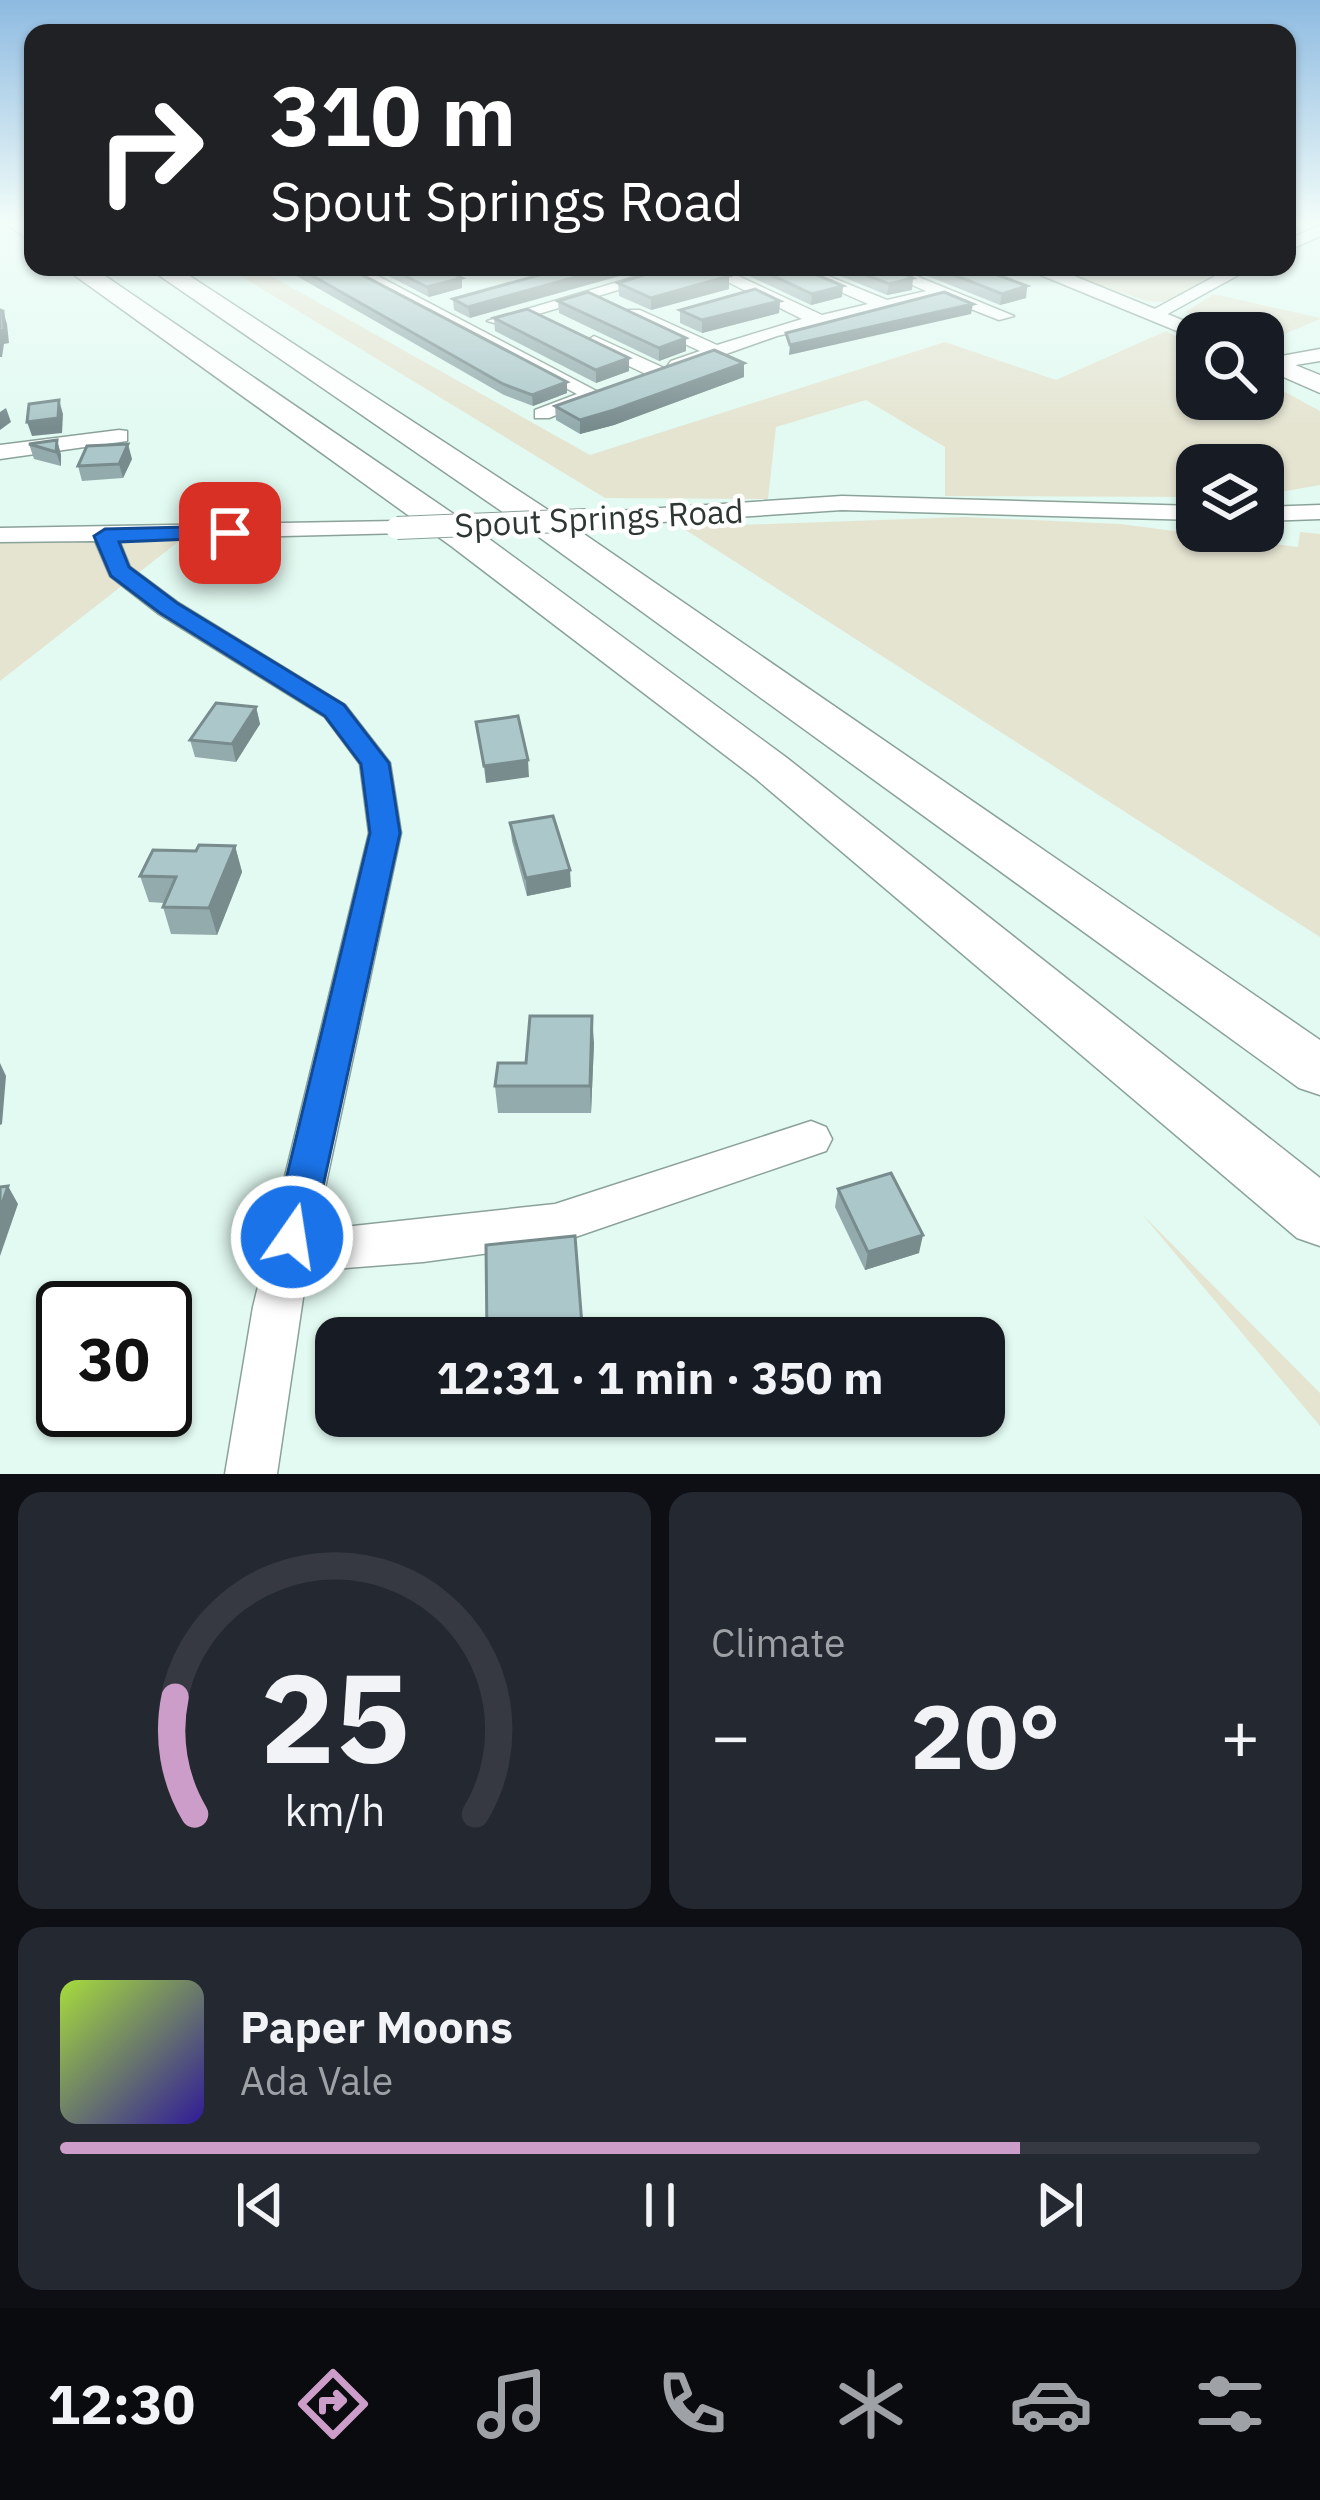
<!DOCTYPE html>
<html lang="en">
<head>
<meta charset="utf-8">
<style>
	body { margin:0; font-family:"IBM Plex Sans",sans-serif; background:#242831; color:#f1f3f6; height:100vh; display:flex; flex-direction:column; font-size:45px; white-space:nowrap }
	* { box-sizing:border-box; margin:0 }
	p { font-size:39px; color:#9ea1a6 }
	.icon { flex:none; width:66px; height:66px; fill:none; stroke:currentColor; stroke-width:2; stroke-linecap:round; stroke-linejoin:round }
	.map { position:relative; height:1474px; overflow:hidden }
	.sheet { display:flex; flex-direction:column; gap:18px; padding:18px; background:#0d0f14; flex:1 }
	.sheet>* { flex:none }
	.hud { position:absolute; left:24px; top:24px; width:1272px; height:252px; border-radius:24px; box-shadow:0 3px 9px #0004; background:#202124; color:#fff; overflow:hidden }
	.fabs { position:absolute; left:1176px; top:312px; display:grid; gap:24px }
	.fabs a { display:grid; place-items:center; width:108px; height:108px; border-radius:24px; background:#171b24; box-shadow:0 3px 9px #0004; font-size:60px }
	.speed { position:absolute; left:36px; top:1281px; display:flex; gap:24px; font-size:60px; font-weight:700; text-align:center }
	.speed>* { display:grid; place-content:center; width:156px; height:156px; border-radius:50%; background:#171b24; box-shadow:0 3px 9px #0004; line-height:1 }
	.speed .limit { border:6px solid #111; border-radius:18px; background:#fff; color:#111 }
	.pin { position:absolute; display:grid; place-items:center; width:102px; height:102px; color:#fff; margin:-51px; border-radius:24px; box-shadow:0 6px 18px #0006 }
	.me { position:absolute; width:132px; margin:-66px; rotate:13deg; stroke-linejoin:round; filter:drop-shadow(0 0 9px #0008) }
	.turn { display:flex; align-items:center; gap:42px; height:252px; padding:0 48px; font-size:54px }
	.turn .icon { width:156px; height:156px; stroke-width:2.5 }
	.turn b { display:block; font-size:84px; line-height:102px }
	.big { font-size:90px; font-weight:700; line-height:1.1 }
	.sheet .widget { flex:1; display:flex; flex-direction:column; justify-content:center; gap:18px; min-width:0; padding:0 42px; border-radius:24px; background:#242831 }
	.sheet .dial { align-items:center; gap:0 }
	.dial svg { height:312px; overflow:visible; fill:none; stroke:#363941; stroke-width:7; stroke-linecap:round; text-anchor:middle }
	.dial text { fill:#f1f3f6; stroke:none }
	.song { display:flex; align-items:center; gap:36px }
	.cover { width:144px; height:144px; border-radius:18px; background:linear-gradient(135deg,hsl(80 70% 55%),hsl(250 70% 35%)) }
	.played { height:12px; border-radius:6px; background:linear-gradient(90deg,#cd9dc9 80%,#363941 80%) }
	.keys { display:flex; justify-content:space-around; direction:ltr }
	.heat { display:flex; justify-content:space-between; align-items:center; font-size:66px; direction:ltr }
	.sheet .tiles { flex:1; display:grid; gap:18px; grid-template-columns:1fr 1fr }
	.widget:last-child { grid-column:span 2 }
	.trip { position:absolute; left:315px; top:1317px; width:690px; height:120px; border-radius:24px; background:#171b24; box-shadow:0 3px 9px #0004; font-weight:700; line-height:120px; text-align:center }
	.tab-bar { display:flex; height:192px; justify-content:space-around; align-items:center; background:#090b0e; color:#9ea1a6 }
	.tab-bar .icon { width:84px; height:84px }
	.tab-bar .active { color:#cd9dc9 }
	.tab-bar b { font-size:54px; color:#f1f3f6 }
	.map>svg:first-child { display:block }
</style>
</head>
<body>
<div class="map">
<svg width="1320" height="1474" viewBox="0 0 1320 1474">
	<rect width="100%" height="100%" fill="#e2faf1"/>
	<g fill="#e5e4d1">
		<path d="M226 267H255L590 455 945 342 1056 380 1166 331 1197 347V399H1263V380L1320 411V485L1263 495V465H1197V497L945 496V447L866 400 776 427 768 499 605 498Z"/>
		<path d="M1049 267H1230L1164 302 1146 301Z"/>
		<path d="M1214 294 1320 318V319L1263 343V333H1232L1185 312Z"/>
		<path d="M965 517 1120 524 1298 547 1300 532 1320 534V937L681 527Z"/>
		<path d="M0 530 192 531 0 681Z"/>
		<path d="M1142 1214 1320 1393V1426Z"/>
	</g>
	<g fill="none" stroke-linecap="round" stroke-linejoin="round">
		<defs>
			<g id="minor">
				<path d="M1320 225V236L1287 251V240Z"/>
				<path d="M340 267H361L604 395 549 418H535V410L577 394Z"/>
				<path d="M668 267H694L502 325 487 321Z"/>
				<path d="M698 267H719L822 315 868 304 784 267H806L887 300 926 291 871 267H894L1014 316 999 320 943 298 777 336 678 371 668 365 671 361 700 351 628 318V310H640L717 345 802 319Z"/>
				<path d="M1232 267H1253L1162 317 1147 313Z"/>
				<path d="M594 336 664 368 667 372 650 376 587 346 585 342Z"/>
				<path d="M1320 349V361L1271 369 1263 365 1264 359Z"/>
				<path d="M119 430 127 431V441L0 459V445Z"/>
				<path d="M842 496 1197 506V520L842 510 586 527 574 520 586 513Z"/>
				<path d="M1320 505V519L1263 521V507Z"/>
				<path d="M397 521 405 523V533L119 540 130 567 177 602 345 705 390 763 401 833 316 1230 555 1204 811 1121 826 1127 832 1139 826 1151 555 1244 423 1262 307 1271 277 1474H225L253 1307 369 833 360 764 325 717 159 614 110 576 95 541 0 542V528Z"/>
			</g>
			<g id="major">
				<path d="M1021 267H1052L1214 333H1197L1194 338Z"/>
				<path d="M1263 352 1320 375V393L1263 368Z"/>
			</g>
			<g id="highway">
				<path d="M3 221 33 225V243Z"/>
				<path d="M63 267H92L477 530 787 758 1320 1178V1246L1297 1238 755 778 451 546Z"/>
				<path d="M147 267H176L565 521 1320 1040V1095L1299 1088 539 537Z"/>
			</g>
		</defs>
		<use href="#minor" stroke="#8ba299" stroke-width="3"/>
		<use href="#major" stroke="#8ba299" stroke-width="3"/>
		<use href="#highway" stroke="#8ba299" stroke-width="3"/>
		<use href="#minor" fill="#fff" fill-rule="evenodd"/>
		<use href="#major" fill="#fff" fill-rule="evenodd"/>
		<use href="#highway" fill="#fff" fill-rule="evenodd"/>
		<defs>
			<path id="minor-bridge" d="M397 528 586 520"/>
		</defs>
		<use href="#minor-bridge" stroke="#8ba299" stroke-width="24" stroke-linecap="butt"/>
		<use href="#minor-bridge" stroke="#fff" stroke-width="22"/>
	</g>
	<g fill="#94abad">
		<path d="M281 267H347L567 393 533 406 504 395Z"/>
		<path d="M371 267H439L462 278V288L429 297Z"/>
		<path d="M568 267 470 318 454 310 453 299Z"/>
		<path d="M730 267H799L842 297 811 305Z"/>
		<path d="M818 267H889L912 290 887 295Z"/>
		<path d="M905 267H977L1027 286 1026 298 1000 305Z"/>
		<path d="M729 276V289L651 310 619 296 618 283Z"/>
		<path d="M558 301 686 351 659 361 559 313Z"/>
		<path d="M780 301 779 313 702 333 680 323V310Z"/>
		<path d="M494 318 629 358V371L596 383 495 331Z"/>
		<path d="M744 377 614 425 580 434 556 420 555 406Z"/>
		<path d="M57 440 61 455V466L34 459 29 444Z"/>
		<path d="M132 459 123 478 82 481 78 466Z"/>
		<path d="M256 707 260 724 236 762 195 757 190 740Z"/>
		<path d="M510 823 571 887 527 896 512 841Z"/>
		<path d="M235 846 242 872 217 935 171 934 163 907 164 903 149 902 140 876 196 851Z"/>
		<path d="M594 1043 591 1113H498L495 1086 526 1063Z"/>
		<path d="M838 1189 919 1253 865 1270 835 1207Z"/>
	</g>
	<g fill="#788b8d">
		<path d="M612 267H652L470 318 468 307Z"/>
		<path d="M729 276V289L651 310V298Z"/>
		<path d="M462 278V288L429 297 427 287Z"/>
		<path d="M913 278 912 290 887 295 889 284Z"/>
		<path d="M843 286 842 297 811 305 812 294Z"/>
		<path d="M1027 286 1026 298 1000 305 1002 294Z"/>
		<path d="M780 301 779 313 702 333V320Z"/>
		<path d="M973 304 971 314 789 355 790 345Z"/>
		<path d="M3 311 7 324 9 343 4 344 2 357H0V331Z"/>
		<path d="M686 338V351L659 361V348Z"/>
		<path d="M629 358V371L596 383V370Z"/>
		<path d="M744 363V377L614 425 580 434V420Z"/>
		<path d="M567 382V393L533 406 532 395Z"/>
		<path d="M59 400 63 414 62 433 32 436 27 422Z"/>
		<path d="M6 408 11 422 0 430V412Z"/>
		<path d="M57 440 61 455V466L56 452Z"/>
		<path d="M128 444 132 459 123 478 119 464Z"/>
		<path d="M256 707 260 724 236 762 232 744Z"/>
		<path d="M528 760 529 777 486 783 484 766Z"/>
		<path d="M235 846 242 872 217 935 209 908Z"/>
		<path d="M570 870 571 887 527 896 526 878Z"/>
		<path d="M592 1016 594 1043 591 1113 590 1086Z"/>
		<path d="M0 1063 6 1076 2 1124 0 1125Z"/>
		<path d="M8 1186 18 1204 0 1256V1210Z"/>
		<path d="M923 1235 919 1253 865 1270 868 1252Z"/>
	</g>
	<g fill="#acc7c9" stroke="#788b8d" stroke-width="3">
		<path d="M297 267H347L567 382 532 395 503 384Z"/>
		<path d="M388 267H439L462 278 427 287Z"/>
		<path d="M568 267H612L468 307 453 299Z"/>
		<path d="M670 267H711L729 276 651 298 618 283Z"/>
		<path d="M754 267H799L843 286 812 294Z"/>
		<path d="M846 267H889L913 278 889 284Z"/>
		<path d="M934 267H977L1027 286 1002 294Z"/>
		<path d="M755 289 780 301 702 320 680 310Z"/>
		<path d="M588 292 686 338 659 348 558 301Z"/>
		<path d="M944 292 973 304 790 345 786 333Z"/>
		<path d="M527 309 629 358 596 370 494 318Z"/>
		<path d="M0 310 3 311 4 330 0 331Z"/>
		<path d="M714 350 744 363 614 410 580 420 555 406Z"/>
		<path d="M59 400 58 418 27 422 29 404Z"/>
		<path d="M57 440 56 452 29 444Z"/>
		<path d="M128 444 119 464 78 466 87 446Z"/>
		<path d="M216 703 256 707 232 744 190 740Z"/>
		<path d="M518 716 528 760 484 766 476 722Z"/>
		<path d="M553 816 570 870 526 878 510 823Z"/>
		<path d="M199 845 235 846 209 908 163 907 176 877 140 876 153 850 196 851Z"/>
		<path d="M530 1016H592L590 1086H495L498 1063H526Z"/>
		<path d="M891 1173 923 1235 868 1252 838 1189Z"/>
		<path d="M8 1186 0 1210V1187Z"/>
		<path d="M575 1236 583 1338H487L486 1245Z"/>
	</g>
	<linearGradient id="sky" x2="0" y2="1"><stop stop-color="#8dbae1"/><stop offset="0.52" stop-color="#f2fdf9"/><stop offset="1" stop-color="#f2fdf9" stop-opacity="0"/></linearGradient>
	<rect width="1320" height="427" fill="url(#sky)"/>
	<path fill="#1a73e8" stroke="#114b97" stroke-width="3" d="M230 526 238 528V537L119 542 129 567 177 603 344 705 389 763 400 833 312 1237 306 1250 292 1256 278 1250 272 1237 370 833 361 764 325 716 160 613 111 576 94 536 105 529Z"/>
	<g text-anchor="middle" stroke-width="9" stroke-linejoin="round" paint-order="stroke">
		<g font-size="33" fill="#2e3734" stroke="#fff">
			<text transform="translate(599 518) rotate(-3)" y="12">Spout Springs Road</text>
		</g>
	</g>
</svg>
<div class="fabs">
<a><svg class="icon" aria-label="search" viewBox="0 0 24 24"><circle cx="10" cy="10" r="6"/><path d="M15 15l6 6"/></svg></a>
<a><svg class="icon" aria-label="layers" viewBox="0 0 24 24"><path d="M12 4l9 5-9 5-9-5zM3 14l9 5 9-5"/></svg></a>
</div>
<div class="speed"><div class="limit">30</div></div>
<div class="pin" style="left:230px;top:533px;background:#d93025"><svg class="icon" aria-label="arrive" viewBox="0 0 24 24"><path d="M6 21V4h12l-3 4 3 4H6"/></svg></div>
<svg class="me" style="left:292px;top:1237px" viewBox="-20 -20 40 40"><circle r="17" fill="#1a73e8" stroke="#fff" stroke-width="3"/><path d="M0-11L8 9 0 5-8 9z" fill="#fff"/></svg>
<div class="trip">12:31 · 1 min · 350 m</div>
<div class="hud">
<div class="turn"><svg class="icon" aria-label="right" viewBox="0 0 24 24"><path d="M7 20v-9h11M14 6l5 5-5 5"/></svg><div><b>310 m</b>Spout Springs Road</div></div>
</div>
</div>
<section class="sheet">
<div class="tiles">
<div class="widget dial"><svg viewBox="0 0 100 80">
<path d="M14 69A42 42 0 1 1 86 69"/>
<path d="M14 69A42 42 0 0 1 9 39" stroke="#cd9dc9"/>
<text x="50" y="56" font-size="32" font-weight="700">25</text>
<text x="50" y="72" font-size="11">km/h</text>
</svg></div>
<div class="widget"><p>Climate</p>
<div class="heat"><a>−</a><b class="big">20°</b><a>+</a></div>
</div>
<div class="widget">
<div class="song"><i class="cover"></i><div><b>Paper Moons</b><p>Ada Vale</p></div></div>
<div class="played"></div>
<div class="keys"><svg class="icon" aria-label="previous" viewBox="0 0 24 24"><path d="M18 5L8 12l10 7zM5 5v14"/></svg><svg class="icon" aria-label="pause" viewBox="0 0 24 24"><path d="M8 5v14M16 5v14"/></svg><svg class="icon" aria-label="next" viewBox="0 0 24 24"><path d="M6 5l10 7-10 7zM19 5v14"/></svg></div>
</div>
</div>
</section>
<nav class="tab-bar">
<b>12:30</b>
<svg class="icon active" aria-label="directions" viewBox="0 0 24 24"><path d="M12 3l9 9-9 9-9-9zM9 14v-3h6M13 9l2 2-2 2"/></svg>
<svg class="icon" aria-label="music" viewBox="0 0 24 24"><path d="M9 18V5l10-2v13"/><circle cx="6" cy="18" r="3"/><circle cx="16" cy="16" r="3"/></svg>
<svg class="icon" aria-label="phone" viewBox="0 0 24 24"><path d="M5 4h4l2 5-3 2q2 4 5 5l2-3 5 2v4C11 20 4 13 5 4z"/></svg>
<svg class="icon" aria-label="climate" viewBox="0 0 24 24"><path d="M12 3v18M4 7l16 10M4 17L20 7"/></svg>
<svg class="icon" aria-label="car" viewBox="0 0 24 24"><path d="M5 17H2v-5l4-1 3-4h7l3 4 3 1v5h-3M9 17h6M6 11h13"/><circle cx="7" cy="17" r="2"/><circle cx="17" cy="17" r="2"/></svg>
<svg class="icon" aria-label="filters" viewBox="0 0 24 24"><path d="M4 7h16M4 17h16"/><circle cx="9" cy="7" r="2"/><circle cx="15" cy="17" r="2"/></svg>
</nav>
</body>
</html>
